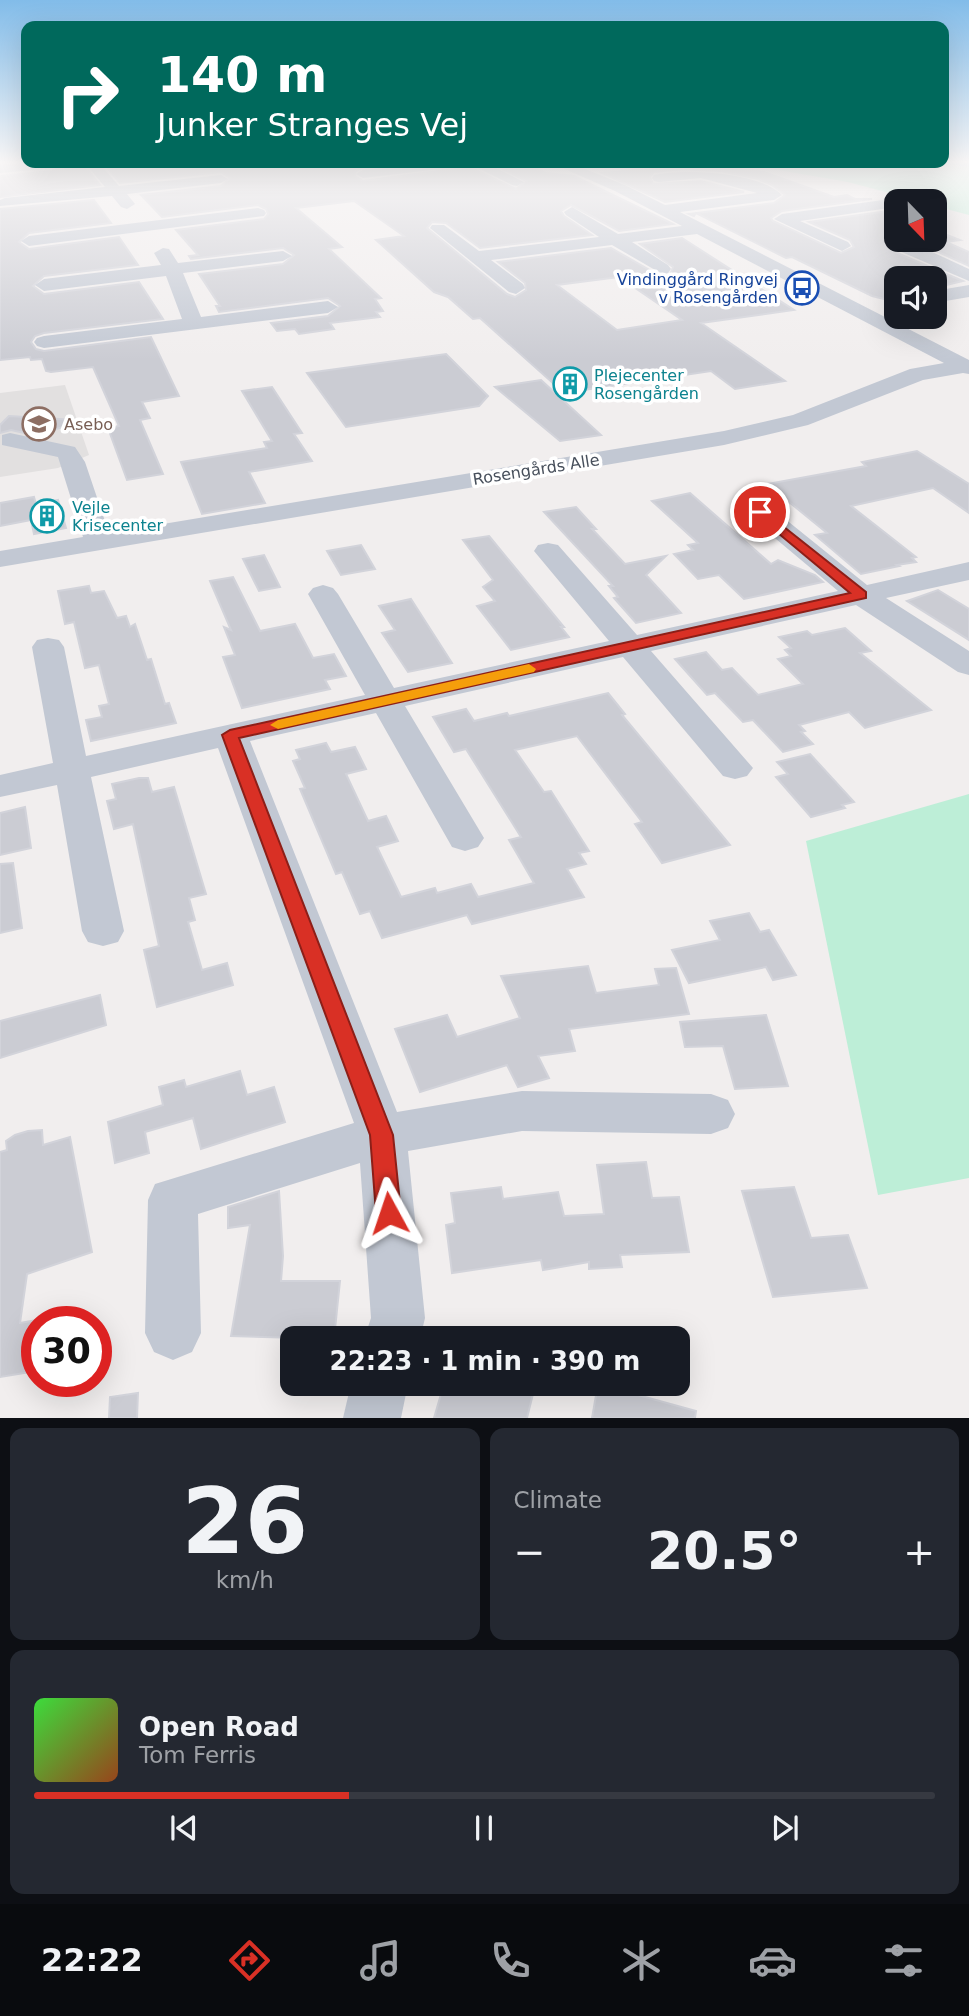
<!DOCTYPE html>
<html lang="en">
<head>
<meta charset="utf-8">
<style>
	body { margin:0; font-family:"DejaVu Sans",sans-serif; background:#242831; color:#f1f3f6; height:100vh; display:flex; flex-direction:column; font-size:26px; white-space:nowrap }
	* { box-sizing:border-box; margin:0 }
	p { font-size:23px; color:#9ea1a6 }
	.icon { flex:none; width:38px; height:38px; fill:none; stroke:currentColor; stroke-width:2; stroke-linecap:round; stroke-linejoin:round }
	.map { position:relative; height:1418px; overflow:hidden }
	.sheet { display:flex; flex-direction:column; gap:10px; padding:10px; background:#0d0f14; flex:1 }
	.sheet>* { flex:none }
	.guide { position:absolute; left:21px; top:21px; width:928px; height:147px; border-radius:14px; box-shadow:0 7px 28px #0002; background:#00695c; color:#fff; overflow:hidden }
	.needle { width:46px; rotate:157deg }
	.fabs { position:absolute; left:884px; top:189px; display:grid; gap:14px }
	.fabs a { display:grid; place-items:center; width:63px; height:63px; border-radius:14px; background:#171b24; box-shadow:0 7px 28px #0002; font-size:35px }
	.speed { position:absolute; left:21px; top:1306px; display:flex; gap:14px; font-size:35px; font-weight:700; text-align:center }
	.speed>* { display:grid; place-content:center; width:91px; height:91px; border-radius:50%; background:#171b24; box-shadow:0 7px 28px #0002; line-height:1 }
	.speed .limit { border:10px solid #d22; background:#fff; color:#111 }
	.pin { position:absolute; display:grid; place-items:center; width:60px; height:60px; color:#fff; margin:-30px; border:4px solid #fff; border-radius:50%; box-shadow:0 2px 7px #0007 }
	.me { position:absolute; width:77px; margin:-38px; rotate:355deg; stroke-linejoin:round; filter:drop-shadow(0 0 5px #0008) }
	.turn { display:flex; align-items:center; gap:24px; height:147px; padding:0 21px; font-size:32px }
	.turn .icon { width:91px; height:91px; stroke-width:2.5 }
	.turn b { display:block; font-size:49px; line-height:60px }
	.big { font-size:52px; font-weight:800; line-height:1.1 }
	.sheet .widget { flex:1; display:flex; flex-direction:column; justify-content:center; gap:10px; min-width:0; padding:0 24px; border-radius:14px; background:#242831 }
	.sheet .dial { align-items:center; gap:0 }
	.dial b { font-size:91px; line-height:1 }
	.song { display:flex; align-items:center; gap:21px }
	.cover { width:84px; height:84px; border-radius:10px; background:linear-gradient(135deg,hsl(120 70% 55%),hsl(20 70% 35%)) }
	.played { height:7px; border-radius:4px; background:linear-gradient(90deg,#d93025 35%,#363941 35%) }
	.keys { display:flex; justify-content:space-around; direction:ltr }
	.heat { display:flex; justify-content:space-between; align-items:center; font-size:38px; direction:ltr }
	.sheet .tiles { flex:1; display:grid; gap:10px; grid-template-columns:1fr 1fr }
	.widget:last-child { grid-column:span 2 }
	.trip { position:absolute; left:280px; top:1326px; width:410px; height:70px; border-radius:14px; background:#171b24; box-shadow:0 7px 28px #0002; font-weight:800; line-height:70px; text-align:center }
	.tabs { display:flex; height:112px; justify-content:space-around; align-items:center; background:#090b0e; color:#9ea1a6 }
	.tabs .icon { width:49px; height:49px }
	.tabs .selected { color:#d93025 }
	.tabs b { font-size:32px; color:#f1f3f6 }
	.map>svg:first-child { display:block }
</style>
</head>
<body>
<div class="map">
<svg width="969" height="1418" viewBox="0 0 969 1418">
	<rect width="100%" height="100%" fill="#f1eeee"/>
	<path fill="#e2e0e0" d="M65 385 89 455 58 468 0 477V393Z"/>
	<g fill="#bdeed7">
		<path d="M969 162V215L935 206 934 201H919L848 182 737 163Z"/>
		<path d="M969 794V1178L878 1195 806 841Z"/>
	</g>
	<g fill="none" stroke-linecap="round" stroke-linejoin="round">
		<path stroke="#8ac9eb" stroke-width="3.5" d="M945 162 969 165"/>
	</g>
	<g fill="#cbccd3" stroke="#d2d3da" stroke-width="2" fill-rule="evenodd">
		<path d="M72 163H82L100 185 0 197V176L63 170Z"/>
		<path d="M119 163H184L187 168 264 163 388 164 363 167 355 172V176L363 181 469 167 516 189 526 181 493 164 530 166 546 173 574 176 673 224 619 231 571 205 561 211 564 216 592 235 480 248 446 223 432 222 427 228 507 294 515 297 526 290 525 283 498 262 611 248 662 277 670 275 673 267 640 244 682 238 794 310 701 323 785 381 735 389 711 371 564 393 480 318 473 319 448 297 434 292 376 240 404 236 354 201 296 208 342 247 329 249 381 298 375 299 383 311 376 312 380 317 330 323 334 329 299 334 295 329 277 331 271 323 328 316 340 306 328 298 219 312 216 306H220L199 274 283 264 294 255 283 248 191 259 189 256 198 255 176 230 264 219 268 214 266 209 258 205 162 217 141 195 221 186 230 178 221 172 120 183 104 164ZM619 277 682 320 617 330 557 285Z"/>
		<path d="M702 165 711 169 718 166 764 172 834 197 847 195 855 199H872L782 211 771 218 773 221 841 253 854 247 850 240 809 222 896 210V232L885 240 895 252 963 281 934 288V278H896V302L872 296 792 257 786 258 696 213 694 216 689 214 774 203 785 195 772 185 758 179 721 171 683 169 654 172 650 177 653 184 701 181 744 192 665 202 602 173Z"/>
		<path d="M94 200 111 223 29 233 19 242 29 249 119 237 138 265 44 276 33 286 44 294 139 282 163 319 44 333 35 336 31 342 36 349 44 351 151 337 179 396 142 402 150 418 140 420 163 474 127 480 108 428 119 426 93 367 51 372 46 371 42 359 31 360 30 357 0 360V209Z"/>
		<path d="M934 230 960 240 946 242 969 252V266L912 240H934Z"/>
		<path d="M446 354 488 396 479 406 346 427 307 373Z"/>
		<path d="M541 380 601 435 560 441 495 387Z"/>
		<path d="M272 387 302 433 294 434 312 461 249 472 265 503 202 514 181 462 267 448 264 442 272 441 242 391Z"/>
		<path d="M9 416 75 420V424L33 435 11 430 0 433V425Z"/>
		<path d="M917 451 969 484V513L933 488 851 506 916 557 912 558 916 562 897 565 899 566 861 574 815 535 827 533 767 484 866 466 862 462Z"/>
		<path d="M690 493 771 564 778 560 815 575 823 582 744 599 719 575 698 579 674 554 693 550 688 545 698 543 652 501Z"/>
		<path d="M34 497 36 504 58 500 66 528 34 534 31 520 0 526V503Z"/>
		<path d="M576 507 596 529H592L625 564 666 556 646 575 681 613 636 623 614 598 618 597 609 586H613L544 512Z"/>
		<path d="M489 536 564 627H561L569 637 511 650 477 606 495 601 483 587 493 580 463 540Z"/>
		<path d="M361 545 375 569 341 575 327 551Z"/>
		<path d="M264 555 280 587 259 591 243 559Z"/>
		<path d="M233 577 260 631 295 624 313 658 334 654 346 676 325 680 330 689 242 708 223 657 235 655 224 627 231 630 210 581Z"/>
		<path d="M89 586 91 593 104 591 117 618 126 616 130 627 135 624 147 660 151 659 165 704 169 703 176 723 91 741 86 720 102 717 99 706 109 704 99 665 85 668 74 622 65 624 58 591Z"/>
		<path d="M938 590 969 609V640L907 601Z"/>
		<path d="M411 599 452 663 408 672 382 633 395 630 379 606Z"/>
		<path d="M845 628 871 651 860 653 931 710 865 728 849 712 799 725 805 731 801 732 813 744 783 752 753 720 743 722 715 693 707 695 675 659 706 652 722 670 732 668 758 695 803 684 778 659 791 656 785 650 791 648 779 637 807 631 812 635Z"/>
		<path d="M608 693 625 714 622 715 730 845 662 863 635 824 642 822 577 736 515 750 544 792 551 791 589 851 579 853 586 864 567 869 584 897 472 924 467 915 382 938 370 911 360 914 342 872 336 874 300 789 305 788 293 761 300 759 296 750 326 743 331 752 355 747 366 769 346 774 368 821 386 816 398 841 377 847 401 897 435 888 437 893 471 884 478 897 534 883 509 840 521 837 466 749 454 752 433 717 466 709 474 721 507 713 509 716Z"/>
		<path d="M810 754 854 802 842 805 845 808 811 817 776 777 788 774 777 762Z"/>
		<path d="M139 778H148L152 792 174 787 206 894 189 898 195 920 188 922 202 970 227 963 233 985 157 1007 144 950 159 946 133 824 114 829 107 801 116 799 112 784Z"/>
		<path d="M25 807 31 848 0 855V813Z"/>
		<path d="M13 863 22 928 0 933V864Z"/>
		<path d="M749 913 760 932 769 930 796 975 773 980 766 967 689 983 672 950 720 940 710 921Z"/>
		<path d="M588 966 596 993 659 985 655 969 676 968 689 1014 569 1029 575 1051 538 1056 549 1078 518 1087 507 1065 420 1092 395 1029 447 1015 457 1037 520 1018 501 976Z"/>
		<path d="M100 995 106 1025 0 1058V1021Z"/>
		<path d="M766 1015 788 1086 735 1089 723 1046 685 1047 680 1022Z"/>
		<path d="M240 1071 247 1095 274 1087 285 1122 201 1149 193 1118 145 1132 149 1153 115 1163 108 1122 163 1105 159 1087 184 1080 186 1087Z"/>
		<path d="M42 1130 43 1145 70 1137 92 1252 27 1274 20 1323 37 1320V1371L0 1377V1152L7 1150 6 1141 15 1135 28 1131Z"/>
		<path d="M646 1162 652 1198 679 1197 689 1252 620 1255 622 1267 589 1269V1262L543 1270 541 1260 452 1273 446 1225 455 1223 451 1193 501 1187 503 1199 558 1192 564 1216 604 1214 597 1165Z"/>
		<path d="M794 1187 811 1238 848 1235 867 1288 773 1297 742 1191Z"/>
		<path d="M279 1191 283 1256 281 1281H340L334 1339 231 1336 250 1225 228 1228V1207Z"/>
		<path d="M444 1384H498L533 1394 527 1418H434Z"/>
		<path d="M598 1384H628L627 1392 696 1411 695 1418H592Z"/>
		<path d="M138 1393 137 1418H109L110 1397Z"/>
	</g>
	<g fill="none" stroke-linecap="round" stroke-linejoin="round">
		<g fill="#c2c8d3" fill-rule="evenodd">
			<path d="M26 162V163H70L63 167 0 173V165Z"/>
			<path d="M85 163H99L119 186 221 175 228 179 221 183 127 194 135 204 127 209 121 207 112 196 0 206V200L5 198 105 187Z"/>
			<path d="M423 163H464L457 167 363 178 356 174 363 170Z"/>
			<path d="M468 163H486L524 182 517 186 512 185Z"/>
			<path d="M551 163H570L625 185 665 205 757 193 701 178 659 182 654 181 652 178 654 175C684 168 760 172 782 195L774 200 680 212 969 360V374L963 373 923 380 808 425 724 445 0 567V551L83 537 58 457 2 445V435L10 433 75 447 85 462 109 533 724 431 793 415 910 369 944 363 697 234 632 242 668 265 671 269 668 273 662 274 612 245 491 260 523 284 525 288 516 294 509 292 430 228 432 225H444L479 251 599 237 566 215 564 212 572 207 618 234 682 226 615 191Z"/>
			<path d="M890 199 896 201V207L800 221 848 242 851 246 842 251 774 219 782 214Z"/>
			<path d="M258 208 264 210 266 213 264 216 29 246 21 241 29 236Z"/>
			<path d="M896 235V240H906L969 269V281L897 250 888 240Z"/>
			<path d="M163 248 169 249 178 263 283 251 292 256 283 261 183 273 201 317 328 301 338 307 328 313 44 348 37 346 34 342 37 338 44 336 182 319 166 276 44 291 35 285 44 279 161 265 154 253Z"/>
			<path d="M969 285V297L934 303V291Z"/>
			<path d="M760 504 769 506 867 585 969 562V580L886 598 969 651V675L958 672 856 605 651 651 753 768 747 776 735 779 723 776 623 657 405 706 484 838 478 847 465 851 452 847 376 713 250 741 397 1112 522 1091 711 1094 728 1100 735 1114 728 1128 711 1134 522 1131 408 1151 425 1318 420 1339H364L371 1318 360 1163 198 1214 201 1333 192 1352 173 1360 154 1352 145 1333 148 1200 155 1184 354 1123 218 748 91 777 124 931 118 942 103 946 88 942 82 931 57 785 0 797V775L53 763 32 647 37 640 48 638 59 640 64 647 86 756 365 695 308 594 313 588 323 585 333 588 338 594 394 688 609 641 534 551 538 545 548 543 558 545 637 635 838 591 751 518 747 512 751 506Z"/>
			<path d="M351 1384H408L401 1418H343Z"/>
		</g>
	</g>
	<linearGradient id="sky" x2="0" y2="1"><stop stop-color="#82bce9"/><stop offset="0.45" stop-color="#f9f7f7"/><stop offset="1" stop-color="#f9f7f7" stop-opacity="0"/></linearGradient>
	<rect width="969" height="360" fill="url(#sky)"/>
	<path fill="#d93025" stroke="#8d1f18" stroke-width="2" d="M760 508 866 592V598L239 738 393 1135 401 1213 397 1221 389 1224 380 1221 376 1213 370 1135 222 735 230 730 850 593 755 514V509Z"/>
	<path fill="#f59e0b" d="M529 664 536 669 534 672 278 729 270 725 278 720Z"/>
	<defs>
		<symbol id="bus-ring" viewBox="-11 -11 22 22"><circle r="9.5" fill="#fff" stroke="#1a4fb4" stroke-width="1.5"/><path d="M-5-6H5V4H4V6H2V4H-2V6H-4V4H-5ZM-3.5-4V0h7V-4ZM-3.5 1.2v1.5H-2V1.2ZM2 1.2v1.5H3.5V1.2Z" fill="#1a4fb4"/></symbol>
		<symbol id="building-ring" viewBox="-11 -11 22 22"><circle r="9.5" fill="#fff" stroke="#0f9aa8" stroke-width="1.5"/><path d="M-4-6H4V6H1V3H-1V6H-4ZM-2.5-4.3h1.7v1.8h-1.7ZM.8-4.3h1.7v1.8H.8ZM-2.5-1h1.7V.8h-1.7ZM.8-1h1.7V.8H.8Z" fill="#0f9aa8"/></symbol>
		<symbol id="school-ring" viewBox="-11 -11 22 22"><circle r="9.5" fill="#fff" stroke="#8d6e63" stroke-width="1.5"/><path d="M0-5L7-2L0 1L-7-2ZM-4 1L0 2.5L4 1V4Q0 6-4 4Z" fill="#8d6e63"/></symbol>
	</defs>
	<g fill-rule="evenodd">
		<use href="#bus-ring" x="783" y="269" width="38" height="38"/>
		<use href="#building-ring" x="551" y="365" width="38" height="38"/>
		<use href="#school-ring" x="20" y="405" width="38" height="38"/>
		<use href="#building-ring" x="28" y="497" width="38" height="38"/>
	</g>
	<g text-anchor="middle" stroke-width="7" stroke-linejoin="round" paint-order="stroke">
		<g font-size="16" fill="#164399" stroke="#fff" text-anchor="end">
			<text x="778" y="285">Vindinggård Ringvej<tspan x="778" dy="18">v Rosengården</tspan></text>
		</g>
		<g font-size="16" fill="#0d838f" stroke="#fff" text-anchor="start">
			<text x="594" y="381">Plejecenter<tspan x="594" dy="18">Rosengården</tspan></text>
			<text x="72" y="513">Vejle<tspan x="72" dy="18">Krisecenter</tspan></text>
		</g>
		<g font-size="16" fill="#785e54" stroke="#fff" text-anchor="start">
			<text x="64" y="430">Asebo</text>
		</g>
		<g font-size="16" fill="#474f5b" stroke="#fff">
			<text transform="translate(536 469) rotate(-9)" y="6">Rosengårds Alle</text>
		</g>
	</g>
</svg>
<div class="fabs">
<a><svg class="needle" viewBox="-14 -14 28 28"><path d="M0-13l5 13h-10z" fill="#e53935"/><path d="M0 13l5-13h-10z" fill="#9ea1a6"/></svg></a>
<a><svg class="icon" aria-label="sound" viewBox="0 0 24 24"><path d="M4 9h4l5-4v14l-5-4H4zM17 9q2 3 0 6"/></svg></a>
</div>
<div class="speed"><div class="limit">30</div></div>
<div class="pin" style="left:760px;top:512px;background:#d93025"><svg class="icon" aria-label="arrive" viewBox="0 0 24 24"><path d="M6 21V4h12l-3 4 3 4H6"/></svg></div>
<svg class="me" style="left:389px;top:1213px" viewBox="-20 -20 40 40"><path d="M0-17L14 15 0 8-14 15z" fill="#d93025" stroke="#fff" stroke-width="4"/></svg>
<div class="trip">22:23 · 1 min · 390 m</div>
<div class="guide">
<div class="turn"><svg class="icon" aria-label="right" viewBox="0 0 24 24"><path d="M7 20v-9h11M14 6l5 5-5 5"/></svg><div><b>140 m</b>Junker Stranges Vej</div></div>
</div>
</div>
<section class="sheet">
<div class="tiles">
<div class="widget dial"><b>26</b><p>km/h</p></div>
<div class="widget"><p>Climate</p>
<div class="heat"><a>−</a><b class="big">20.5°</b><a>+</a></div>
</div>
<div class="widget">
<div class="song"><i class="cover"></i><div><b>Open Road</b><p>Tom Ferris</p></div></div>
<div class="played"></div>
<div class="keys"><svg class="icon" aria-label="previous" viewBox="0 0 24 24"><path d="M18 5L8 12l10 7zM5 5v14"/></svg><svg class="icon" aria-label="pause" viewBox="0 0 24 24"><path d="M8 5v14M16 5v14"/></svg><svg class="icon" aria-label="next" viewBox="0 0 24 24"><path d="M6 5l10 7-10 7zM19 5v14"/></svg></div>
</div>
</div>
</section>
<nav class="tabs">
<b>22:22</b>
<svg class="icon selected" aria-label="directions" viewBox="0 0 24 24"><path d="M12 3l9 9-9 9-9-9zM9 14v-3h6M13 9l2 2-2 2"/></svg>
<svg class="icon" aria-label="music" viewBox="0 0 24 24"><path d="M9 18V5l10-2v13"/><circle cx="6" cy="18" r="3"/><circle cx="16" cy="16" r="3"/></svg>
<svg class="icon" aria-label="phone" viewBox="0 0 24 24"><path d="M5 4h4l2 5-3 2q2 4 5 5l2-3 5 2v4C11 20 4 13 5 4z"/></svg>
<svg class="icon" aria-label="climate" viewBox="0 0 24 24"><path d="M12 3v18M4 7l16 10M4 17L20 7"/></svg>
<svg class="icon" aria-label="car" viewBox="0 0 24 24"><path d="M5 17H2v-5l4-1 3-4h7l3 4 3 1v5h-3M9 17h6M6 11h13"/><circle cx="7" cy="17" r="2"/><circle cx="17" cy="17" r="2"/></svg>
<svg class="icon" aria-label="filters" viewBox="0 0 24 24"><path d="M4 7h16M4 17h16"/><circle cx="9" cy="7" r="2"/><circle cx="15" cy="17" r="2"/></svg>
</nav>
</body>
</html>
